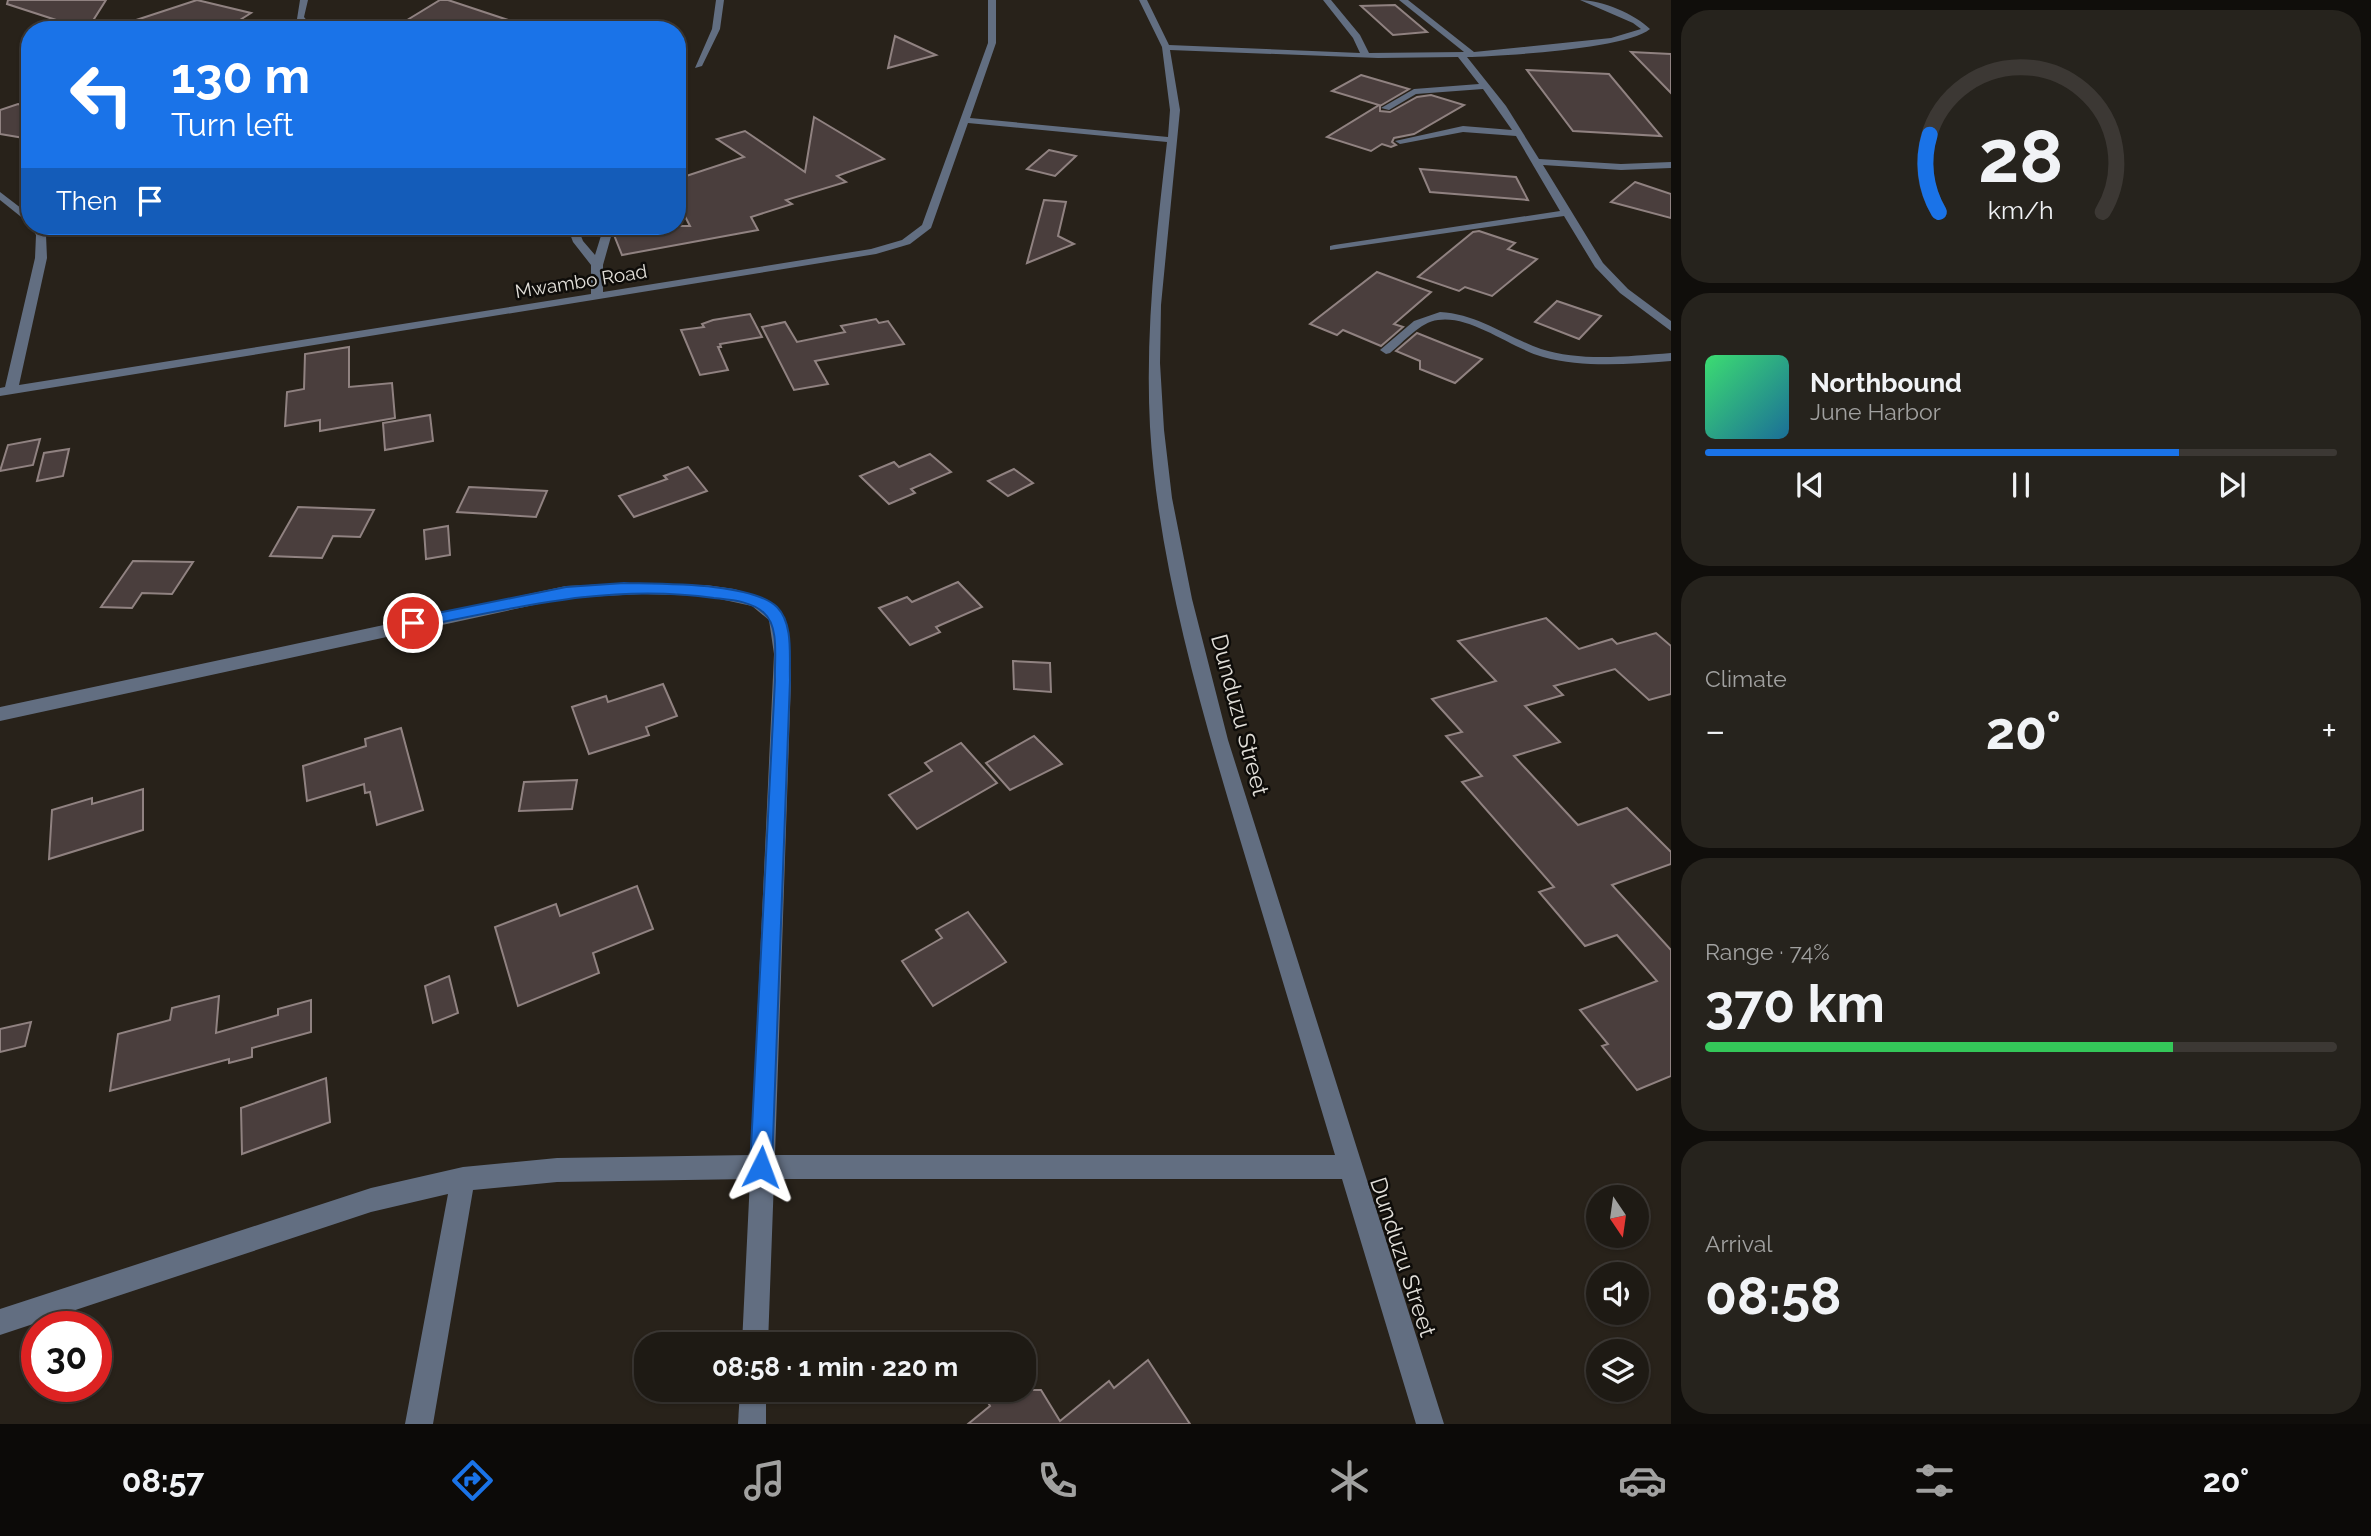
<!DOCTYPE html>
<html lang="en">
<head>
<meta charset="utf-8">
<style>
	body { margin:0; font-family:Raleway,sans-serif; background:#26231d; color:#f1f3f6; height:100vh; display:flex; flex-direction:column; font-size:26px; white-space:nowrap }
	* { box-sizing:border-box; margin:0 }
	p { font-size:23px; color:#a1a1a0 }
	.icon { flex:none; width:38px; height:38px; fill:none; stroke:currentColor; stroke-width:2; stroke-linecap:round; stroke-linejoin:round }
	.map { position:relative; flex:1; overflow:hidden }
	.side { display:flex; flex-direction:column; gap:10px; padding:10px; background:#100e0b; width:700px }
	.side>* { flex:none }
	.guide { position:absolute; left:21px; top:21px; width:665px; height:214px; border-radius:28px; box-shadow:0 2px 5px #0004,0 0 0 2px #3c3834; background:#1a73e8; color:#fff; overflow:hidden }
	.needle { width:46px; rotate:167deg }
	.fabs { position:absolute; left:1586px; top:1185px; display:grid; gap:14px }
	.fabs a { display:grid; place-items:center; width:63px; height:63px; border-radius:50%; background:#1e1a14; box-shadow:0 2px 5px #0004,0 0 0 2px #3c3834; font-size:35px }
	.speed { position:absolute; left:21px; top:1311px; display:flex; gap:14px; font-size:35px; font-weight:700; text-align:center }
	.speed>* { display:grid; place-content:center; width:91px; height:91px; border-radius:50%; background:#1e1a14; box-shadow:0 2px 5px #0004,0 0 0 2px #3c3834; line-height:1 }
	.speed .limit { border:10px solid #d22; background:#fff; color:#111 }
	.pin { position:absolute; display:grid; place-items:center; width:60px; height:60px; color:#fff; margin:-30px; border:4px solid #fff; border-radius:50%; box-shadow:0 2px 7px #0007 }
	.me { position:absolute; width:77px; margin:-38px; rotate:3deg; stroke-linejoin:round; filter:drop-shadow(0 0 5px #0008) }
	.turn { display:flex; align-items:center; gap:24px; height:147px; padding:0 35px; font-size:32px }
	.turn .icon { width:91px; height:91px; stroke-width:2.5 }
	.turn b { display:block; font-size:49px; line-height:60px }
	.then { display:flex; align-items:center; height:66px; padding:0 35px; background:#0003; gap:14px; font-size:26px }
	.big { font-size:52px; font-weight:700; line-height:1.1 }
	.side .widget { flex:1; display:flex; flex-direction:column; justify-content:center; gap:10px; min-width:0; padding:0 24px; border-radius:28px; background:#26231d }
	.side .dial { align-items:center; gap:0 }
	.dial svg { height:182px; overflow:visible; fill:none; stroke:#3c3834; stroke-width:7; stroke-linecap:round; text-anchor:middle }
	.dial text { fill:#f1f3f6; stroke:none }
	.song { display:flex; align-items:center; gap:21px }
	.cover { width:84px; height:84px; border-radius:10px; background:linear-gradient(135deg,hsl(140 70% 55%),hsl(200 70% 35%)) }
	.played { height:7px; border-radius:4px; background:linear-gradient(90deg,#1a73e8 75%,#3c3834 75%) }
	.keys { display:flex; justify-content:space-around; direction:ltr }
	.heat { display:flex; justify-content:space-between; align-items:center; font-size:38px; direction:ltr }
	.charge { height:10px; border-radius:5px; background:linear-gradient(90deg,#34c759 74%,#3c3834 0) }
	.trip { position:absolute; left:634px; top:1332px; width:402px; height:70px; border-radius:28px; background:#1e1a14; box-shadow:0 2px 5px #0004,0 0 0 2px #3c3834; font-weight:700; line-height:70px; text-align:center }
	.dock { display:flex; height:112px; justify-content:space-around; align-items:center; background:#0c0a08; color:#a1a1a0 }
	.dock .icon { width:49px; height:49px }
	.dock .active { color:#1a73e8 }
	.dock b { font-size:32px; color:#f1f3f6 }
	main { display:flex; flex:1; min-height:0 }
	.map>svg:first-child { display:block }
</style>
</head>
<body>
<main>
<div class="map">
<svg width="1671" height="1424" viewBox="0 0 1671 1424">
	<rect width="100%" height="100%" fill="#28221a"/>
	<g fill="#4a3e3d" stroke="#908281" stroke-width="2">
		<path d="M8 0H106L87 30 7 4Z"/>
		<path d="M197 0 251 13 224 30H122L121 25Z"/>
		<path d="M440 0H448L511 21 510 28 399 25Z"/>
		<path d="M1395 5 1427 32 1393 35 1361 6Z"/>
		<path d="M895 36 936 55 888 68Z"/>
		<path d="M1631 52 1671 54V93Z"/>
		<path d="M1527 70 1609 74 1661 136 1573 131Z"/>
		<path d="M1361 75 1409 89 1380 106V111L1390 112 1417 97 1431 95 1464 105 1414 134 1394 138 1392 142 1396 145 1391 147 1382 144 1371 151 1327 137 1379 105 1332 91Z"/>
		<path d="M18 104 30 108V139L0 134V110Z"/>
		<path d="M814 117 884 159 837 176 846 182 786 200 792 204 751 217 758 230 622 255 614 235 616 229H626L627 226H690L677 201V179L744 157 717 139 745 131 805 172Z"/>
		<path d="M1049 150 1076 156 1055 176 1027 169Z"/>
		<path d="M1420 169 1516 177 1528 200 1430 192Z"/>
		<path d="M1635 182 1671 194V218L1611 202Z"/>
		<path d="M1044 200 1066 202 1058 236 1074 244 1027 263Z"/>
		<path d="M1479 231 1515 243 1508 249 1537 259 1492 296 1465 287 1459 291 1418 277 1473 232Z"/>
		<path d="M1377 272 1431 292 1394 324 1403 327 1381 346 1343 330 1337 335 1310 324Z"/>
		<path d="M1557 301 1601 316 1579 339 1535 322Z"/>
		<path d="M750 314 762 337 720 344 721 347H718L728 370 700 375 681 330 704 327 702 324 713 320Z"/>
		<path d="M876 319 879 323 888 321 904 344 815 361 828 384 794 390 762 327 785 322 797 342 845 332 841 326Z"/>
		<path d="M1417 333 1482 359 1455 383 1420 369V361L1396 351Z"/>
		<path d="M349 347V387L392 383 395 418 320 431V420L285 426 287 392 304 389 305 354Z"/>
		<path d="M430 415 433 441 385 450 383 423Z"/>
		<path d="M40 439 33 465 0 471 8 445Z"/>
		<path d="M69 449 63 476 37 481 44 453Z"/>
		<path d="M930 454 951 472 911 489 915 493 889 504 860 476 894 462 899 467Z"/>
		<path d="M688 467 707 491 634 517 619 496 667 479 664 476Z"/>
		<path d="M1014 469 1033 483 1008 496 988 481Z"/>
		<path d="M469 487 547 491 536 517 457 512Z"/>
		<path d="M298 507 374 510 360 537 333 536 322 558 270 556Z"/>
		<path d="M448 526 450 555 426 559 424 530Z"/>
		<path d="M133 561 193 562 172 594 142 593 132 608 101 607Z"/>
		<path d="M958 582 982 607 936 627 940 632 910 645 879 608 907 597 912 602Z"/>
		<path d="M1546 618 1579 649 1612 639 1617 644 1656 633 1671 646V694L1649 700 1615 669 1554 686 1563 695 1525 706 1560 742 1514 756 1578 825 1627 808 1671 852V864L1612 885 1671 950V1076L1637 1090 1602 1046 1608 1044 1580 1010 1657 981 1617 935 1585 946 1539 892 1554 887 1462 782 1482 776 1446 736 1462 732 1432 699 1496 681 1458 641Z"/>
		<path d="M1013 661 1050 663 1051 692 1014 689Z"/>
		<path d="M663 684 677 716 646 727 649 735 589 754 572 707 606 696 608 702Z"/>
		<path d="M401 728 423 810 377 825 370 792 365 793 364 784 307 801 303 766 366 746 365 739Z"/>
		<path d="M1034 736 1062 764 1010 790 986 763Z"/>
		<path d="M961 743 997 783 917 829 889 795 932 771 925 763Z"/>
		<path d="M577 780 572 809 519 811 524 782Z"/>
		<path d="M143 789V830L49 859 52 810 92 798V804Z"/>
		<path d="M637 886 653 929 593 953 599 973 518 1006 495 927 556 904 560 916Z"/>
		<path d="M968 912 1006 962 933 1006 902 961 942 938 936 930Z"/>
		<path d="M449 976 458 1013 433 1023 425 986Z"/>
		<path d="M219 996 216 1033 278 1015V1009L311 1000V1032L252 1048V1057L229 1063V1059L110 1091 118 1034 170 1020 172 1008Z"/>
		<path d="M31 1022 25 1046 0 1052V1029Z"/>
		<path d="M326 1078 330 1122 242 1154 241 1108Z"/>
		<path d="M1148 1360 1190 1424H968L990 1406 981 1390H1041L1060 1421 1109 1381 1114 1388Z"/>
	</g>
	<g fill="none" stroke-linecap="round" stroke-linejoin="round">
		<g fill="#626e81" fill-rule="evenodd">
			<path d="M300 0H308L304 17 309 23 321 30 303 27 297 19Z"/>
			<path d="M716 0H724L720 29 702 66 695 68 712 29Z"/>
			<path d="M988 0H996V43L970 118 1168 137 1170 110 1162 47 1139 0H1147L1169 45 1360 53 1353 38 1323 0H1331L1360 35 1369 53 1464 52 1399 0H1408L1474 52 1611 38 1641 29 1633 23 1580 0C1602 0 1635 14 1650 29 1626 49 1502 56 1467 57L1506 106 1539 159 1621 164 1671 162V168L1621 170 1543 165 1603 263 1628 289 1671 321V331L1620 293 1595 267 1564 216 1330 250V246L1334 245 1560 211 1516 136 1463 132 1400 144 1395 141 1463 126 1512 130 1483 89 1416 94 1389 110 1381 108 1414 89 1479 84 1458 57 1378 58 1170 50 1180 110 1161 305 1160 363 1164 430 1172 498 1192 599 1228 740 1444 1424H1416L1342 1179H774L768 1344H742L750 1179 557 1182 473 1190 433 1424H405L448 1194 371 1212 0 1335V1309L371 1188 463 1167 557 1158 751 1155 774 654 769 620 752 606 706 596 642 594 566 598 0 721V707L566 586 611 584 706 585 734 589 763 598 778 608 788 627 791 680 775 1155H1335C1303 1049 1271 942 1239 836 1200 706 1158 562 1150 427 1145 331 1156 238 1167 142L968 123 931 228 910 244 876 254 0 396V388L5 387 35 258 36 235 30 226H40L46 235 47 258 19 385 591 294V265L573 242 567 226H577L583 241 595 255 604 226H614L603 265V292L871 249 902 240 922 225 988 43Z"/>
			<path d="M0 192 30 215V224L0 200Z"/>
			<path d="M1440 312C1478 314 1507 337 1541 349 1581 362 1630 356 1671 353V361C1629 364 1584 368 1543 357 1511 348 1471 315 1438 320 1420 322 1404 342 1390 353L1386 354 1380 350 1414 321Z"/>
			<path d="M740 1390H766V1424H738Z"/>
		</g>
	</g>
	<path fill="#1a73e8" stroke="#114b97" stroke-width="2" d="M624 583C659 584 751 582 777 607 794 624 789 658 790 680L772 1167 768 1174 761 1178 753 1174 750 1167 775 680C774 661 780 627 764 613 751 601 731 600 714 598 608 583 515 608 413 628L405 623 413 618 566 587Z"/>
	<g text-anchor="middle" stroke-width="5" stroke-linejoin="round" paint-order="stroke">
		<g font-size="19" fill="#e2dfd9" stroke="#0e0c09">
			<text transform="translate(581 281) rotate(-9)" y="7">Mwambo Road</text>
		</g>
		<g font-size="23" fill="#e2dfd9" stroke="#0e0c09">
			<text transform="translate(1240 715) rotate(75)" y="8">Dunduzu Street</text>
			<text transform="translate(1403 1257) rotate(72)" y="8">Dunduzu Street</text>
		</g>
	</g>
</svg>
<div class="fabs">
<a><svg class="needle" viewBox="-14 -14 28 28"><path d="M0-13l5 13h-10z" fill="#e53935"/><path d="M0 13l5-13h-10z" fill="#a1a1a0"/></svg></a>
<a><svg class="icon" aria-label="sound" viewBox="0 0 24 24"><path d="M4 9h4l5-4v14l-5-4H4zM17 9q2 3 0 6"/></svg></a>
<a><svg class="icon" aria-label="layers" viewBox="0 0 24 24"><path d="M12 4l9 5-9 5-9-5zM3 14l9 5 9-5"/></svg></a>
</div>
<div class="speed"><div class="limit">30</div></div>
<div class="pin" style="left:413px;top:623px;background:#d93025"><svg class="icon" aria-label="arrive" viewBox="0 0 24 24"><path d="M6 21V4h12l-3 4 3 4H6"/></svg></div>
<svg class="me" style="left:761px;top:1167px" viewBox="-20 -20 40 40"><path d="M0-17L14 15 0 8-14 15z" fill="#1a73e8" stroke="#fff" stroke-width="4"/></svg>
<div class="trip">08:58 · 1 min · 220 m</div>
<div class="guide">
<div class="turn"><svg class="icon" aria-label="left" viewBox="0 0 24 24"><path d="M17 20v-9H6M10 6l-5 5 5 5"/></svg><div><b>130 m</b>Turn left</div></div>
<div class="then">Then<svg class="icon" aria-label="arrive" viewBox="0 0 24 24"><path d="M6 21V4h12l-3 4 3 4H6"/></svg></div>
</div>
</div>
<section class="side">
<div class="widget dial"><svg viewBox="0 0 100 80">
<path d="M14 69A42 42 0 1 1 86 69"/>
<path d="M14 69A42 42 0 0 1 10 35" stroke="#1a73e8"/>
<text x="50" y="56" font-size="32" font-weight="700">28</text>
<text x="50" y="72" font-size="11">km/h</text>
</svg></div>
<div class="widget">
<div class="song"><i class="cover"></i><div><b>Northbound</b><p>June Harbor</p></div></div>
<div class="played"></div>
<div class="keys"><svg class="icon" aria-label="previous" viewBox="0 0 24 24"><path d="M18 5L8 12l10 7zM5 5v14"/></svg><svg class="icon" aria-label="pause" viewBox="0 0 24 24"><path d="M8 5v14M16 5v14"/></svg><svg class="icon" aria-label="next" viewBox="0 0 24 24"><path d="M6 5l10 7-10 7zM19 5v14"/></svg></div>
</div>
<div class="widget"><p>Climate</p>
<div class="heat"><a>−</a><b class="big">20°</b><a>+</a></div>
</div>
<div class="widget"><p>Range · 74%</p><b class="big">370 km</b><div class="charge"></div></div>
<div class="widget"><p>Arrival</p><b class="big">08:58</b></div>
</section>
</main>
<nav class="dock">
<b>08:57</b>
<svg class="icon active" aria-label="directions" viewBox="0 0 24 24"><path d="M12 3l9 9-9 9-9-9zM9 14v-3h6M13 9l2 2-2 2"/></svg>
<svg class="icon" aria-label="music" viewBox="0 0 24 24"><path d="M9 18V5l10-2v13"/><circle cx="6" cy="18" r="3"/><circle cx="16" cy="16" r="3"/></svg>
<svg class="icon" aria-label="phone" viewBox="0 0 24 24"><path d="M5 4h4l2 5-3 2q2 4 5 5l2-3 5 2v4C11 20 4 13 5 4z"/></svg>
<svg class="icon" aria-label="climate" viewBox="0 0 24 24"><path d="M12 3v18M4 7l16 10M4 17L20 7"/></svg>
<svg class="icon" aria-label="car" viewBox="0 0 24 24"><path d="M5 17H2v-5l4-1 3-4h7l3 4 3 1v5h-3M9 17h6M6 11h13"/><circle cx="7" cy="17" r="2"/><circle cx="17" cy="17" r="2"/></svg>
<svg class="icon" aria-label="filters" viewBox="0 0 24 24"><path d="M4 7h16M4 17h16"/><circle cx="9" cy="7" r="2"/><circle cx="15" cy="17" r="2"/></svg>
<b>20°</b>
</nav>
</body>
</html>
